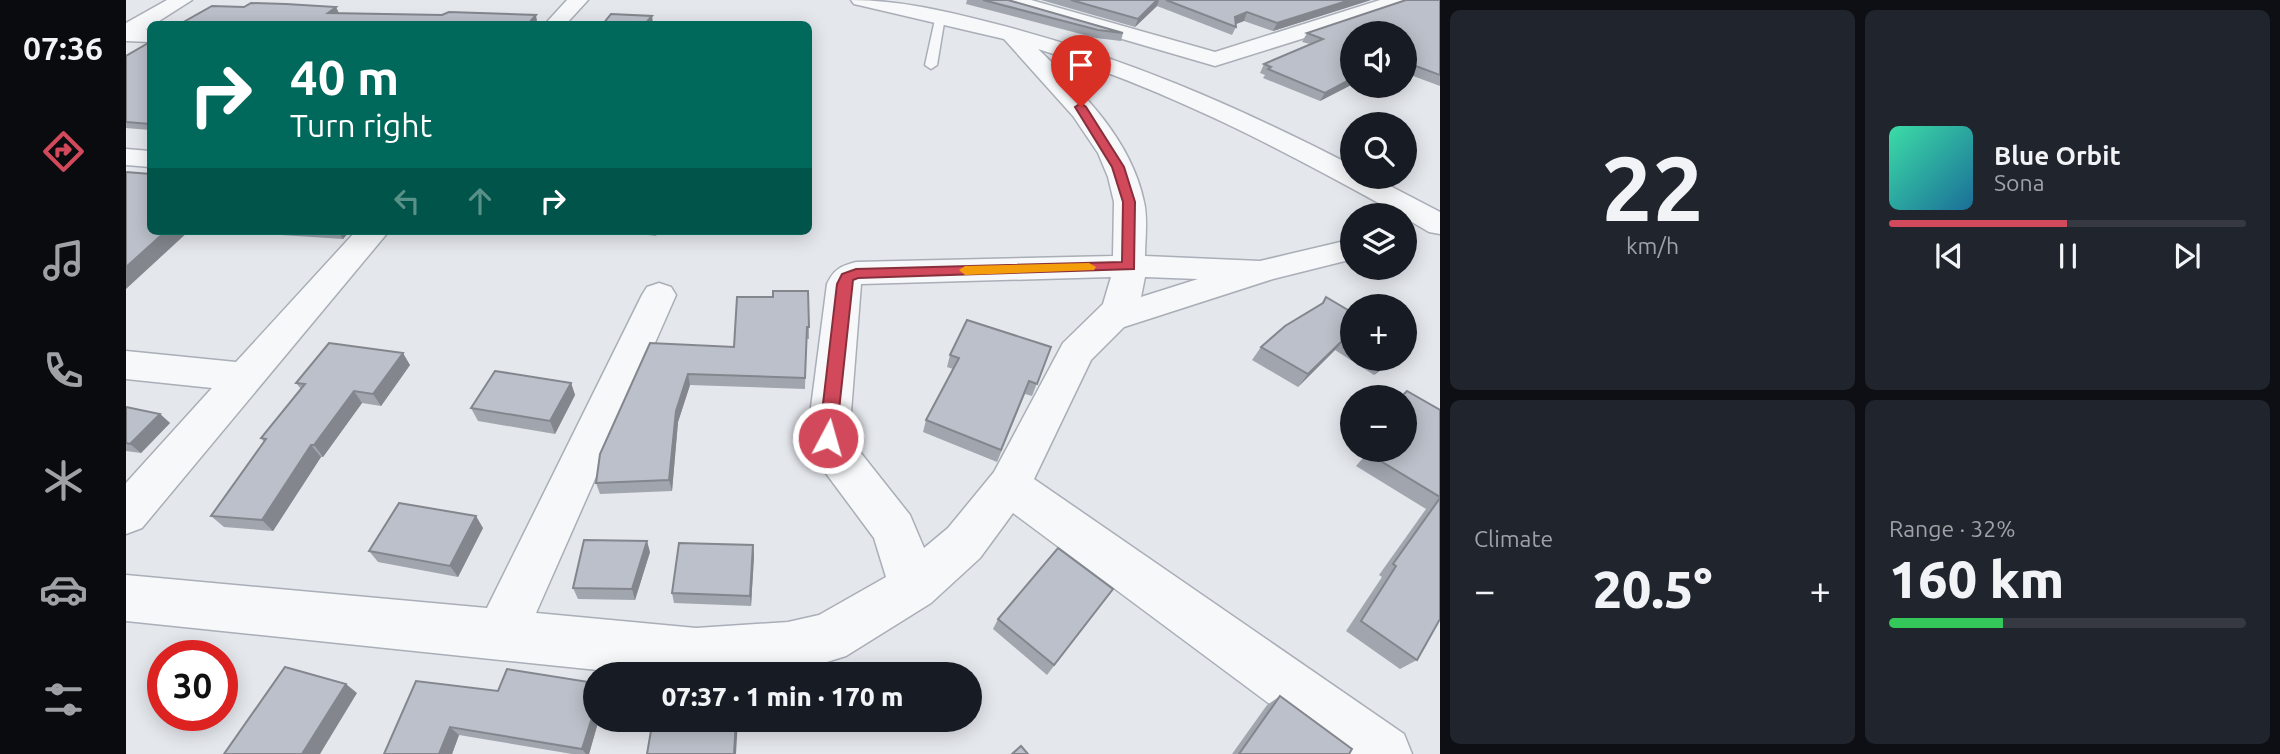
<!DOCTYPE html>
<html lang="en">
<head>
<meta charset="utf-8">
<style>
	body { margin:0; font-family:Ubuntu,sans-serif; background:#20242c; color:#f1f3f6; height:100vh; display:flex; flex-direction:column; font-size:26px; white-space:nowrap }
	* { box-sizing:border-box; margin:0 }
	p { font-size:23px; color:#9ea1a6 }
	.icon { flex:none; width:38px; height:38px; fill:none; stroke:currentColor; stroke-width:2; stroke-linecap:round; stroke-linejoin:round }
	.map { position:relative; flex:1; overflow:hidden }
	.side { display:flex; flex-direction:column; gap:10px; padding:10px; background:#0d0f14; width:840px }
	.side>* { flex:none }
	.banner { position:absolute; left:21px; top:21px; width:665px; height:214px; border-radius:10px; box-shadow:0 4px 18px #0003; background:#00695c; color:#fff; overflow:hidden }
	.controls { position:absolute; left:1214px; top:21px; display:grid; gap:14px }
	.controls a { display:grid; place-items:center; width:77px; height:77px; border-radius:50%; background:#171b24; box-shadow:0 4px 18px #0003; font-size:35px }
	.speed { position:absolute; left:21px; top:640px; display:flex; gap:14px; font-size:35px; font-weight:700; text-align:center }
	.speed>* { display:grid; place-content:center; width:91px; height:91px; border-radius:50%; background:#171b24; box-shadow:0 4px 18px #0003; line-height:1 }
	.speed .limit { border:10px solid #d22; background:#fff; color:#111 }
	.pin { position:absolute; display:grid; place-items:center; width:60px; height:60px; color:#fff; margin:-72px -30px; border-radius:50% 50% 50% 0; rotate:-45deg; box-shadow:0 0 7px #0007 }
	.pin .icon { rotate:45deg }
	.me { position:absolute; width:77px; margin:-38px; rotate:6deg; stroke-linejoin:round; filter:drop-shadow(0 0 5px #0008) }
	.turn { display:flex; align-items:center; gap:24px; height:147px; padding:0 28px; font-size:32px }
	.turn .icon { width:91px; height:91px; stroke-width:2.5 }
	.turn b { display:block; font-size:49px; line-height:60px }
	.lanes { display:flex; align-items:center; height:66px; padding:0 28px; background:#0003; justify-content:center; gap:35px; direction:ltr }
	.lanes .off { opacity:.35 }
	.big { font-size:52px; font-weight:800; line-height:1.1 }
	.side .card { flex:1; display:flex; flex-direction:column; justify-content:center; gap:10px; min-width:0; padding:0 24px; border-radius:10px; background:#20242c }
	.side .dial { align-items:center; gap:0 }
	.dial b { font-size:91px; line-height:1 }
	.song { display:flex; align-items:center; gap:21px }
	.cover { width:84px; height:84px; border-radius:10px; background:linear-gradient(135deg,hsl(160 70% 55%),hsl(200 70% 35%)) }
	.played { height:7px; border-radius:4px; background:linear-gradient(90deg,#d1495b 50%,#363941 50%) }
	.keys { display:flex; justify-content:space-around; direction:ltr }
	.heat { display:flex; justify-content:space-between; align-items:center; font-size:38px; direction:ltr }
	.charge { height:10px; border-radius:5px; background:linear-gradient(90deg,#34c759 32%,#363941 0) }
	.side .tiles { flex:1; display:grid; gap:10px; grid-template-columns:repeat(2,1fr) }
	.trip { position:absolute; left:457px; top:662px; width:399px; height:70px; border-radius:35px; background:#171b24; box-shadow:0 4px 18px #0003; font-weight:800; line-height:70px; text-align:center }
	main { display:flex; flex:1; min-height:0 }
	.menu { display:flex; flex-direction:column; width:126px; justify-content:space-around; align-items:center; background:#090b0e; color:#9ea1a6 }
	.menu .icon { width:49px; height:49px }
	.menu .on { color:#d1495b }
	.menu b { font-size:32px; color:#f1f3f6 }
	.map>svg:first-child { display:block }
</style>
</head>
<body>
<main>
<nav class="menu">
<b>07:36</b>
<svg class="icon on" aria-label="directions" viewBox="0 0 24 24"><path d="M12 3l9 9-9 9-9-9zM9 14v-3h6M13 9l2 2-2 2"/></svg>
<svg class="icon" aria-label="music" viewBox="0 0 24 24"><path d="M9 18V5l10-2v13"/><circle cx="6" cy="18" r="3"/><circle cx="16" cy="16" r="3"/></svg>
<svg class="icon" aria-label="phone" viewBox="0 0 24 24"><path d="M5 4h4l2 5-3 2q2 4 5 5l2-3 5 2v4C11 20 4 13 5 4z"/></svg>
<svg class="icon" aria-label="climate" viewBox="0 0 24 24"><path d="M12 3v18M4 7l16 10M4 17L20 7"/></svg>
<svg class="icon" aria-label="car" viewBox="0 0 24 24"><path d="M5 17H2v-5l4-1 3-4h7l3 4 3 1v5h-3M9 17h6M6 11h13"/><circle cx="7" cy="17" r="2"/><circle cx="17" cy="17" r="2"/></svg>
<svg class="icon" aria-label="filters" viewBox="0 0 24 24"><path d="M4 7h16M4 17h16"/><circle cx="9" cy="7" r="2"/><circle cx="15" cy="17" r="2"/></svg>
</nav>
<div class="map">
<svg width="1314" height="754" viewBox="0 0 1314 754">
	<rect width="100%" height="100%" fill="#e4e7ec"/>
	<g fill="none" stroke-linecap="round" stroke-linejoin="round">
		<defs>
			<path id="service" d="M810 15 819 17 811 65 805 69 799 65Z"/>
			<g id="minor">
				<path d="M441 0H462L440 24H419Z"/>
				<path d="M725 0C773 0 819 11 866 23 993 55 1111 106 1227 166V177H1247L1314 212V234L1303 232 1279 218V215H1274C1158 150 1039 88 912 49 956 92 1005 139 1018 202 1022 219 1019 239 1019 256L1134 261 1227 239V259L1147 279 998 327 965 360 908 479 1278 734 1286 754H1211L887 513 854 558 805 603 720 656 662 674H510L0 621V575L361 608 516 295 521 287 533 283 545 287 550 295 410 613 570 628 662 622 693 615 760 577 748 538 696 468 681 438 701 284C708 269 715 266 730 262L987 256 988 202 982 177 972 153 947 116 878 39 728 4ZM985 277 977 304 937 343 868 472 822 528 798 548 784 515 723 438 735 284ZM1019 277 1072 279 1015 297Z"/>
				<path d="M873 0H905L1089 52 1254 0H1282L1279 4 1249 16 1089 66 876 4Z"/>
				<path d="M0 27 24 30V42L0 41Z"/>
				<path d="M0 149 24 151V167L0 165Z"/>
				<path d="M230 231H263L16 528 0 534V483L86 388 0 379V351L110 362Z"/>
			</g>
			<path id="tertiary" d="M41 0H66L8 37 0 39V23Z"/>
		</defs>
		<use href="#service" stroke="#a9aeb7" stroke-width="3"/>
		<use href="#minor" stroke="#a9aeb7" stroke-width="3"/>
		<use href="#tertiary" stroke="#a9aeb7" stroke-width="3"/>
		<use href="#service" fill="#f7f8fa" fill-rule="evenodd"/>
		<use href="#minor" fill="#f7f8fa" fill-rule="evenodd"/>
		<use href="#tertiary" fill="#f7f8fa" fill-rule="evenodd"/>
	</g>
	<g fill="#a1a5ae">
		<path d="M841 0H882L997 33 995 41 970 38 840 4Z"/>
		<path d="M915 0H1245L1147 31 1118 21 1110 24V27L1106 35 1031 6 1009 27Z"/>
		<path d="M1314 0V86L1279 73V33L1227 84 1194 101 1137 78 1139 75 1134 73 1138 64 1184 44 1176 42 1181 33Z"/>
		<path d="M24 42V130L0 128V56Z"/>
		<path d="M95 231H224L217 239Z"/>
		<path d="M329 231H360L359 232Z"/>
		<path d="M491 231H533L530 236Z"/>
		<path d="M611 297 683 327V339H680L679 389 564 385 552 422 546 491 474 494 470 483 524 343 608 347Z"/>
		<path d="M1200 297 1227 313V359H1269L1248 375 1209 350 1172 387 1126 360 1135 347 1196 303Z"/>
		<path d="M925 347 906 396 899 394 871 462 797 432 800 420 827 369 821 367 824 355Z"/>
		<path d="M284 365 255 406 236 403 197 457H195L147 531 98 527 85 516 138 442 135 438 175 389 170 383Z"/>
		<path d="M445 383 449 395 429 434 352 421 345 408Z"/>
		<path d="M0 407 34 414 44 423 15 453 0 451Z"/>
		<path d="M1314 410V619L1291 660 1274 669 1220 631 1256 577 1253 575 1300 509 1230 466 1244 450H1279Z"/>
		<path d="M357 528 332 577 252 562 243 551Z"/>
		<path d="M627 545 628 556 625 606 548 603 546 593Z"/>
		<path d="M524 552 509 600 452 599 447 588Z"/>
		<path d="M987 589 921 675 867 629 872 619Z"/>
		<path d="M290 681 473 719 463 754H446L333 735 326 754H258Z"/>
		<path d="M1154 696 1223 754H1106L1141 705Z"/>
	</g>
	<g fill="#83868d">
		<path d="M1031 0H1033L1031 6 1009 27 1012 19Z"/>
		<path d="M1224 0H1245L1147 31 1151 23Z"/>
		<path d="M210 7 213 13H202Z"/>
		<path d="M1121 12 1118 21 1105 26 1109 17Z"/>
		<path d="M410 15 411 21 408 24H402Z"/>
		<path d="M526 16 527 23 526 24H519Z"/>
		<path d="M1227 78V84L1194 101 1199 93Z"/>
		<path d="M40 231H63L0 289V267Z"/>
		<path d="M212 231H224L217 239Z"/>
		<path d="M1219 338 1209 350 1172 387 1182 374Z"/>
		<path d="M277 353 284 365 255 406 247 394Z"/>
		<path d="M1264 359H1269L1248 375 1259 362Z"/>
		<path d="M562 374 564 385 552 422 546 491 543 480 550 411Z"/>
		<path d="M445 383 449 395 429 434 424 421Z"/>
		<path d="M228 391 236 403 197 457 188 445Z"/>
		<path d="M34 414 44 423 15 453 4 444Z"/>
		<path d="M185 445 195 457 147 531 136 520Z"/>
		<path d="M350 516 357 528 332 577 324 566Z"/>
		<path d="M521 541 524 552 509 600 506 589Z"/>
		<path d="M627 545 628 556 625 606 624 596Z"/>
		<path d="M220 684 231 693 194 754H176Z"/>
		<path d="M469 708V719H473L463 754H460L456 749Z"/>
		<path d="M610 719H612L610 754H608Z"/>
		<path d="M324 727 333 735 326 754H313Z"/>
	</g>
	<g fill="#bbc0ca" stroke="#83868d" stroke-width="2">
		<path d="M857 0H882L997 33 972 30Z"/>
		<path d="M945 0H1031L1012 19Z"/>
		<path d="M1040 0H1224L1151 23 1121 12 1109 17 1110 27Z"/>
		<path d="M1280 0H1314V75L1279 62V33H1227V78L1199 93 1142 69 1145 67 1138 64 1197 39 1181 33Z"/>
		<path d="M125 3 160 4 210 7 202 13 316 15 323 12 410 15 402 24H54L86 6 118 7Z"/>
		<path d="M485 14 526 16 519 24H477Z"/>
		<path d="M24 42V124L0 122V56Z"/>
		<path d="M0 172 24 174V231H40L0 267Z"/>
		<path d="M647 291H682L683 327H681L679 378 562 374 550 411 543 480 470 483 474 454 524 343 608 347 611 297H647Z"/>
		<path d="M1200 297 1227 313V342L1219 338 1182 374 1135 347 1159 326 1197 303Z"/>
		<path d="M841 320 925 347 911 384 903 381 875 450 800 420 833 358 824 355Z"/>
		<path d="M203 343 277 353 247 394 228 391 188 445H185L136 520 85 516 140 439 135 438 179 384 170 383Z"/>
		<path d="M1254 359H1264L1259 362Z"/>
		<path d="M369 371 445 383 424 421 345 408Z"/>
		<path d="M1281 391 1314 410V497L1243 454 1246 450H1279V397H1275Z"/>
		<path d="M0 407 34 414 4 444 0 443Z"/>
		<path d="M1314 498V619L1291 660 1235 621 1270 566 1267 564Z"/>
		<path d="M273 503 350 516 324 566 243 551Z"/>
		<path d="M458 540 521 541 506 589 447 588Z"/>
		<path d="M553 543 627 545 624 596 546 593Z"/>
		<path d="M932 548 987 589 928 665 872 619Z"/>
		<path d="M159 667 220 684 176 754H98Z"/>
		<path d="M381 669 469 683V708L456 749 324 727 313 754H258L290 681 372 691Z"/>
		<path d="M1154 696 1226 749 1223 754H1113Z"/>
		<path d="M527 719H610L608 754H521Z"/>
		<path d="M895 746 902 754H886Z"/>
	</g>
	<path fill="#d1495b" stroke="#882f3b" stroke-width="2" d="M955 103 960 107 998 167 1009 202 1008 269 732 278 727 280 710 438 708 443H696L693 438 711 284 716 274 730 269 996 262 997 202 986 167 949 107Z"/>
	<path fill="#f59e0b" d="M963 263 970 267 968 270 839 275 833 270 839 266Z"/>
</svg>
<div class="controls">
<a><svg class="icon" aria-label="sound" viewBox="0 0 24 24"><path d="M4 9h4l5-4v14l-5-4H4zM17 9q2 3 0 6"/></svg></a>
<a><svg class="icon" aria-label="search" viewBox="0 0 24 24"><circle cx="10" cy="10" r="6"/><path d="M15 15l6 6"/></svg></a>
<a><svg class="icon" aria-label="layers" viewBox="0 0 24 24"><path d="M12 4l9 5-9 5-9-5zM3 14l9 5 9-5"/></svg></a>
<a>+</a>
<a>−</a>
</div>
<div class="speed"><div class="limit">30</div></div>
<div class="pin" style="left:955px;top:107px;background:#d93025"><svg class="icon" aria-label="arrive" viewBox="0 0 24 24"><path d="M6 21V4h12l-3 4 3 4H6"/></svg></div>
<svg class="me" style="left:702px;top:438px" viewBox="-20 -20 40 40"><circle r="17" fill="#d1495b" stroke="#fff" stroke-width="3"/><path d="M0-11L8 9 0 5-8 9z" fill="#fff"/></svg>
<div class="trip">07:37 · 1 min · 170 m</div>
<div class="banner">
<div class="turn"><svg class="icon" aria-label="right" viewBox="0 0 24 24"><path d="M7 20v-9h11M14 6l5 5-5 5"/></svg><div><b>40 m</b>Turn right</div></div>
<div class="lanes"><svg class="icon off" aria-label="left" viewBox="0 0 24 24"><path d="M17 20v-9H6M10 6l-5 5 5 5"/></svg><svg class="icon off" aria-label="ahead" viewBox="0 0 24 24"><path d="M12 20V5M6 11l6-6 6 6"/></svg><svg class="icon" aria-label="right" viewBox="0 0 24 24"><path d="M7 20v-9h11M14 6l5 5-5 5"/></svg></div>
</div>
</div>
<section class="side">
<div class="tiles">
<div class="card dial"><b>22</b><p>km/h</p></div>
<div class="card">
<div class="song"><i class="cover"></i><div><b>Blue Orbit</b><p>Sona</p></div></div>
<div class="played"></div>
<div class="keys"><svg class="icon" aria-label="previous" viewBox="0 0 24 24"><path d="M18 5L8 12l10 7zM5 5v14"/></svg><svg class="icon" aria-label="pause" viewBox="0 0 24 24"><path d="M8 5v14M16 5v14"/></svg><svg class="icon" aria-label="next" viewBox="0 0 24 24"><path d="M6 5l10 7-10 7zM19 5v14"/></svg></div>
</div>
<div class="card"><p>Climate</p>
<div class="heat"><a>−</a><b class="big">20.5°</b><a>+</a></div>
</div>
<div class="card"><p>Range · 32%</p><b class="big">160 km</b><div class="charge"></div></div>
</div>
</section>
</main>
</body>
</html>
